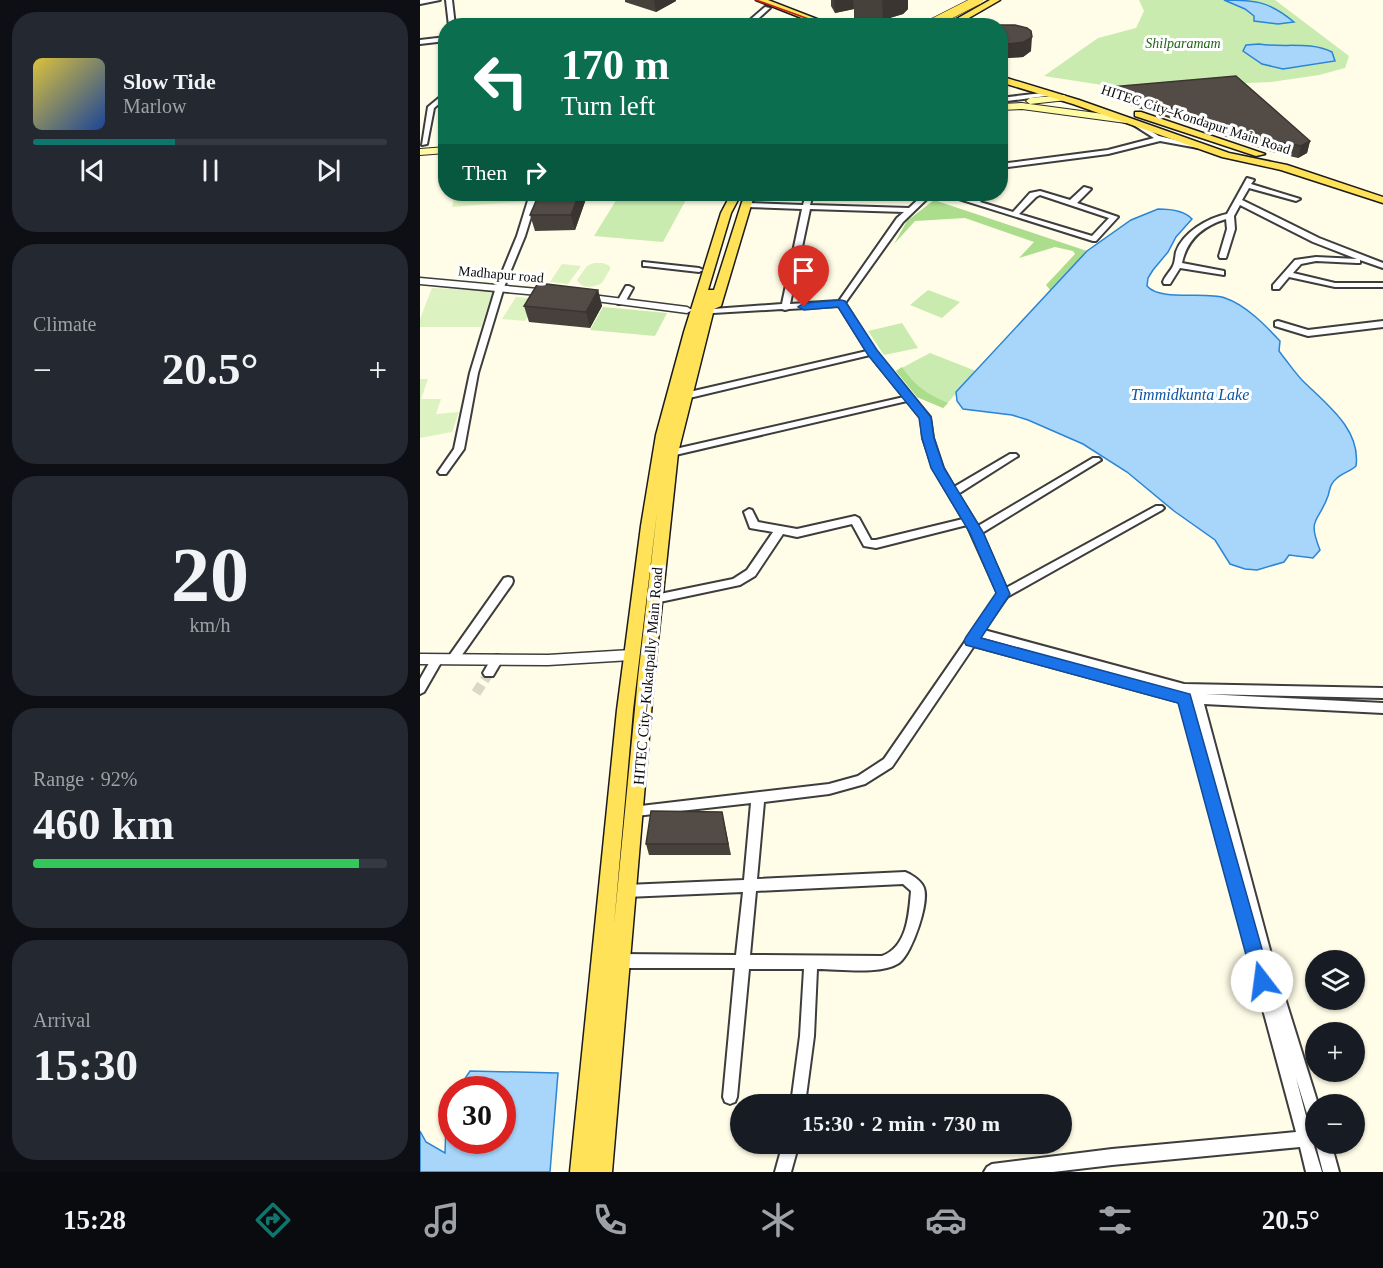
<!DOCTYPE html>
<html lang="en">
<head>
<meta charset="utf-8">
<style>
	body { margin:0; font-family:Georgia,serif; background:#242831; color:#f1f3f6; height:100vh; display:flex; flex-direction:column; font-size:22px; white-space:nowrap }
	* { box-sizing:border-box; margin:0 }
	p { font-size:20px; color:#9ea1a6 }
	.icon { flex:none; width:33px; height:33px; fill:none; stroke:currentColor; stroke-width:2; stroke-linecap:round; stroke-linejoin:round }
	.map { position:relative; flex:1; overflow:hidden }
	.sheet { display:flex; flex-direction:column; gap:12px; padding:12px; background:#0d0f14; width:420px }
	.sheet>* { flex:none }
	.banner { position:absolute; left:18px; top:18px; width:570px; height:183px; border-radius:24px; box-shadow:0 2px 4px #0004; background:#0b6e4f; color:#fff; overflow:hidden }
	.controls { position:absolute; left:885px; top:950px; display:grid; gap:12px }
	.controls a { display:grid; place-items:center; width:60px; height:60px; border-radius:50%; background:#171b24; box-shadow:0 2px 4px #0004; font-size:30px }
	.speed { position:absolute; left:18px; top:1076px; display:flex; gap:12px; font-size:30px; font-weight:700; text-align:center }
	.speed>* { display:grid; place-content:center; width:78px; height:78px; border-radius:50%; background:#171b24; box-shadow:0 2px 4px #0004; line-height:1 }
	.speed .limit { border:9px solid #d22; background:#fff; color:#111 }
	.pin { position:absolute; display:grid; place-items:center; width:51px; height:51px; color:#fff; margin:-62px -26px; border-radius:50% 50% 50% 0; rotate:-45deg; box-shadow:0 0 6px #0007 }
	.pin .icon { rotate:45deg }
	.me { position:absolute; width:66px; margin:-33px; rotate:345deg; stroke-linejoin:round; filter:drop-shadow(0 0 4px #0008) }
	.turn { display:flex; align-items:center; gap:21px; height:126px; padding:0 24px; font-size:27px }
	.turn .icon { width:78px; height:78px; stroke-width:2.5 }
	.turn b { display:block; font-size:42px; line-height:51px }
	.then { display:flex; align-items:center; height:57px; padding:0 24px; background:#0003; gap:12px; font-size:22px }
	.big { font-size:45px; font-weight:600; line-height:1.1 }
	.sheet .widget { flex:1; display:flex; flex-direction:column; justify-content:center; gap:9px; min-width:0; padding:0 21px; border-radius:24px; background:#242831 }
	.sheet .dial { align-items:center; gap:0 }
	.dial b { font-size:78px; line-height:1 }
	.song { display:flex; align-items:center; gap:18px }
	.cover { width:72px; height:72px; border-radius:9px; background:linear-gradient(135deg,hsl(50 70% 55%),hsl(220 70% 35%)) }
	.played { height:6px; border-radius:3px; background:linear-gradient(90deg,#0f766e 40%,#363941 40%) }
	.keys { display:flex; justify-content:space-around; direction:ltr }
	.heat { display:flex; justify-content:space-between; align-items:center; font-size:33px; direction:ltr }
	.charge { height:9px; border-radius:4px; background:linear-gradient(90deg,#34c759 92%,#363941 0) }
	.trip { position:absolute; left:310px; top:1094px; width:342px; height:60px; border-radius:30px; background:#171b24; box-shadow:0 2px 4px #0004; font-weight:600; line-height:60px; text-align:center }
	.tab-bar { display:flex; height:96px; justify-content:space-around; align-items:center; background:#090b0e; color:#9ea1a6 }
	.tab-bar .icon { width:42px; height:42px }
	.tab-bar .active { color:#0f766e }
	.tab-bar b { font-size:27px; color:#f1f3f6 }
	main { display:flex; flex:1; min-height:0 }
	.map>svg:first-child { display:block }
</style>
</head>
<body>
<main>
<section class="sheet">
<div class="widget">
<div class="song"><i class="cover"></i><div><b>Slow Tide</b><p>Marlow</p></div></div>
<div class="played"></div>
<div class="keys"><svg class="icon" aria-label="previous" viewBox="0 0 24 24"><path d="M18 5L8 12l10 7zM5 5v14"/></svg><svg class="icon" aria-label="pause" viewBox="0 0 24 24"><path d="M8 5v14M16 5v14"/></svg><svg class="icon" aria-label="next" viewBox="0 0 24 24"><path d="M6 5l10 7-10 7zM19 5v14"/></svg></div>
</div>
<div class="widget"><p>Climate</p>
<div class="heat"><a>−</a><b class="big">20.5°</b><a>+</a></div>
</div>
<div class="widget dial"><b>20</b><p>km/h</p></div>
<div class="widget"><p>Range · 92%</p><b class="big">460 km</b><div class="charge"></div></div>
<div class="widget"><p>Arrival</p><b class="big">15:30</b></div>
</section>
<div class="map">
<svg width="963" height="1172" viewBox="0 0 963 1172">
	<rect width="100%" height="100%" fill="#fffce7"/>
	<g fill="#caebaf">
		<path d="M719 0H855L929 56 925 68 899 75 851 82 760 86 695 87 624 76 678 38 716 28 724 11Z"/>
		<path d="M200 194H269L243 242 174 236Z"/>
		<path d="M508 290 540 302 522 318 490 305Z"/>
		<path d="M183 307 247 313 235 336 170 330Z"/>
		<path d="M482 323 498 348 464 355 448 331Z"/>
		<path d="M510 353 556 371 523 408 497 397 476 371Z"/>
	</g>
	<g fill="#abdd8d">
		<path d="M514 200 667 251 630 290 626 285 655 254 653 251 635 247 599 258 614 242 545 218 495 221 474 244 487 221Z"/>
		<path d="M482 367C495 386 507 394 528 403L523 408 497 397 476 371Z"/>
	</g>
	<g fill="#ddf2c1">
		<path d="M35 194H109L107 201 32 207Z"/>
		<path d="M174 263H183L190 266V269L182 283C173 287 163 290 157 280L167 266Z"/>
		<path d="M142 264 161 266 148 284 130 282Z"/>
		<path d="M12 288 73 291 61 327H0V319Z"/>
		<path d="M96 297 119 299 105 321 82 319Z"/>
		<path d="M0 379H8L1 399H21L16 414 39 412 32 432 0 438Z"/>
	</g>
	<g fill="#a8d5fa" stroke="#2a85d6" stroke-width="1.5">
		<path d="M804 0C835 0 849 1 874 22L858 24 834 21V16L825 9Z"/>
		<path d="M839 44C864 48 890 41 912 52L915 61 863 69 842 64 823 51 826 45Z"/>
		<path d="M738 209C750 209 764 210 772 219L756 237 748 252 733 270 728 278 727 286C741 302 785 291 805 298 826 305 846 326 860 341L859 351 862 355C870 365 877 376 886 384 909 406 941 431 936 466 930 472 921 473 916 479 910 484 910 489 908 496 898 524 887 517 900 550L893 558 869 555 864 562 837 570 825 569 810 564 795 540 754 511 707 472 663 444 608 420 592 415 543 409 537 401 536 392 667 251 711 220Z"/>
		<path d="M50 1071 138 1073 130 1172H0V1131L6 1142 25 1153 26 1124 31 1104 32 1140H82V1089H38Z"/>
	</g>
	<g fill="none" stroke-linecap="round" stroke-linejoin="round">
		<path stroke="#dad8c6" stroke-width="10" stroke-dasharray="10 5" stroke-linecap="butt" d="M56 693 69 673"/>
		<defs>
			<g id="minor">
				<path d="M0 0H20L0 4Z"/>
				<path d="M26 0H32L35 26H29Z"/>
				<path d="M345 7 350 8 330 26H323Z"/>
				<path d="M26 37V41L0 44V40Z"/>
				<path d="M26 92V98L14 108 7 144 2 145 8 107Z"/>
				<path d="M631 92 633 93V95L580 102V98Z"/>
				<path d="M714 121 739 136 781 146 778 148 740 141 688 154 580 168V164L688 150 734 138 712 124V122Z"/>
				<path d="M827 178 834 180 831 184 880 199 876 201 829 188 822 200 899 238 963 263V268L940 260V263H937L896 261 881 264 873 273 915 283H963V287H915L869 277 859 289H853V285L875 260 896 257 937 259 893 242 820 205 814 216 815 229 806 258H800L799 256 807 229 806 219C783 226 767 239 762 263L804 271V275L760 268 750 284H744L743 282C745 276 750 272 753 266 755 262 755 257 756 252 763 232 788 218 807 214Z"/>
				<path d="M664 187 671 189 657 203 698 217 676 241H673L523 194H533L553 200 561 194H568L560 202 593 212 610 193 620 191 650 200ZM620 195 689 218 672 236 599 214 616 197Z"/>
				<path d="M110 194H118L105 236 84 287 58 373 44 449 26 474H20L18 472 34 449 50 373 76 287 97 236Z"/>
				<path d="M386 194H393L390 205 489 208 504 194H512L483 222 425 303 455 351 510 417 513 438 523 468 534 487 590 454H596L598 456 538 494 558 526 673 458H679L681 460 562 533 586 588 736 506H742L744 508 742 510 587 597 564 630 764 684 963 688V698L785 694 963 703V713L784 704 850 950 898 1104H896V1127L891 1125 889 1120 876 1078 890 1131H896V1143H911L919 1172H903L896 1145 894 1146 902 1172H886L880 1147 692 1165 633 1172H564L567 1167 572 1164 692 1149 876 1132 760 702 554 646 472 767 445 784 409 794 344 802 337 879 485 872C491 874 500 880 503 886 511 899 492 954 479 963 461 975 420 969 397 969L394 1036 385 1104H371L380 1036 384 969H329L317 1097 315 1102 310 1104 305 1102 303 1097 315 968H199L194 966 192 961 194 956 199 954 316 955 323 892 206 897 201 895 199 891 201 887 206 885 324 880 331 803 216 816 212 815 210 811 212 807 409 784 438 776 464 759 578 594 547 525 456 548 444 546 432 524 377 537 363 534 335 576 320 585 235 603 231 602 230 599 231 596 235 595 313 579 327 570 353 532 330 528 324 512 329 509 332 510 338 522 377 529 435 516 439 518 451 540H456L543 519 513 468 503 438 501 418 487 401 251 456 246 453 251 450 484 397 450 355 265 399 261 396 265 393 447 351 419 306 369 309 365 310 362 309 293 313 289 311 293 309 362 304 382 209 327 207 323 205 327 203 383 205ZM390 209 484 212 477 218 419 301 370 304ZM560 637 759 692V693L558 639ZM483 884 491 891C489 915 487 947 462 956L330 955 336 891Z"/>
				<path d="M223 262 279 268 283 270 279 272 226 266H223Z"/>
				<path d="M206 286H209L213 288 204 304H198L197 302Z"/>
				<path d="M858 321 888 330 963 321V327L888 336 855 326V322Z"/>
				<path d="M88 577 92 578 93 581 92 584 37 662H29L27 659 29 656 84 578Z"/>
				<path d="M17 655 21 656 23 659 4 692 0 694V679L13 656Z"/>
				<path d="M77 655 81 656 83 659 73 676H65L63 673 73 656Z"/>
				<path d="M363 1143H379L371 1172H355Z"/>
			</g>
			<g id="tertiary">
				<path d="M0 278 129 290 134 293 129 296 0 284Z"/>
				<path d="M164 294 267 307 272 310 267 313 161 299 159 297Z"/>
				<path d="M211 650 215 651 217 655 215 659 211 660 128 665 0 664V654L128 655Z"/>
			</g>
			<g id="secondary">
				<path d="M644 95 648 98 647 100 610 104 606 101 610 98Z"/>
				<path d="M602 103 706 117 710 120 706 123 602 109 580 110V104Z"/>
				<path d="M26 147V153L0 155V149Z"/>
			</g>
			<g id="primary">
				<path d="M336 0H348L415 26H402Z"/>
				<path d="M570 0H580L535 26H524Z"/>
				<path d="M580 76 659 100 809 153 867 165 963 197V203L861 170 802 157 653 104 580 82Z"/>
				<path d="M715 112H721L845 154 836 156 715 116Z"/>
				<path d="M311 194H321L311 213 288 290H294L322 202 328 194H338L332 202 301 306 294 309 258 453 234 678 192 1172H150L197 710 221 526 236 435 264 332 301 213ZM237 512 218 678 194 925 213 710Z"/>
			</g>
		</defs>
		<use href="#minor" stroke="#3d3d3d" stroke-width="4"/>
		<use href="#tertiary" stroke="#3d3d3d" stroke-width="3"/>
		<use href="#secondary" stroke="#2c2c2c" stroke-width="2"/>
		<use href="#primary" stroke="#1b1b1b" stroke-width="3"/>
		<use href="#minor" fill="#fff" fill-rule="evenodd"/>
		<use href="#tertiary" fill="#fff" fill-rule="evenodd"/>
		<use href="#secondary" fill="#fffba2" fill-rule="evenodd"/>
		<use href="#primary" fill="#ffe257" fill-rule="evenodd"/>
		<g stroke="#c11e1a" stroke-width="1.5">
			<path d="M336 0 408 26"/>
			<path d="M497 26 526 18 562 0"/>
		</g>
		<defs>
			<path id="primary-bridge" d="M507 26 558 0"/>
		</defs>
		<use href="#primary-bridge" stroke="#1b1b1b" stroke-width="10" stroke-linecap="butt"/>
		<use href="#primary-bridge" stroke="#ffe257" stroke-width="9"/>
	</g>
	<g fill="#47413c">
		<path d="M205 0H256V1L236 12 205 2Z"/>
		<path d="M411 0H462L463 2V0H488V9L483 14 463 20H434V9L415 13 411 6Z"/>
		<path d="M580 26 611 51 603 57 588 58 580 56Z"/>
		<path d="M690 87 890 141 887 153 878 158 852 152 688 98Z"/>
		<path d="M119 194H166L167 196 155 230 115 231 110 215Z"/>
		<path d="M178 290 182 306 170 328 109 322 104 306Z"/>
		<path d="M302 812 311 855H229L226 844Z"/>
	</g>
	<g fill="#3a3531">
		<path d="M234 0H256V1L236 12Z"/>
		<path d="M414 0H433L434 9 415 13Z"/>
		<path d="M462 0H488V9L483 14 463 20Z"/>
		<path d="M612 37 611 51 603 57 588 58 589 44Z"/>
		<path d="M890 141 887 153 878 158 881 146Z"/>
		<path d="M159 194H166L167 196 155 230 151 215Z"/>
		<path d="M178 290 182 306 170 328 166 312Z"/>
	</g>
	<g fill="#534c46" stroke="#3a3531" stroke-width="1.5">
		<path d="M580 25H595L607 28 611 31 612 37 604 42 589 44 580 42V26H579Z"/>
		<path d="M816 76 890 141 881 146 855 141 690 87Z"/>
		<path d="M119 194H159L151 215H110Z"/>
		<path d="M118 283 178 290 166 312 104 306Z"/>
		<path d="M231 811 302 812 308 844H226Z"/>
	</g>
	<path fill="#1a73e8" stroke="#114b97" stroke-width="1.5" d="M421 300 425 301 457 350 511 417 514 438 524 468 563 532 590 594 561 638 770 694 851 981 849 987 842 989 836 987 833 981 758 703 546 645 544 641 546 637 576 593 550 533 511 468 502 438 499 418 448 355 418 307 384 310 378 307 384 303Z"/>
	<g text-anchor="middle" stroke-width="6" stroke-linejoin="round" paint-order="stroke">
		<g font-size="14" font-style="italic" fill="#226418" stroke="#fff">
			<text x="763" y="48">Shilparamam</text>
		</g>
		<g font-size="14" fill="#0a0a0a" stroke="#fff">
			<text transform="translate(776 119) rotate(18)" y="5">HITEC City–Kondapur Main Road</text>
			<text transform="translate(81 274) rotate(5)" y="5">Madhapur road</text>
		</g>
		<g font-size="15" fill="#0a0a0a" stroke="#fff">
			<text transform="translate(228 676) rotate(-85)" y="5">HITEC City–Kukatpally Main Road</text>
		</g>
		<g font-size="16" font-style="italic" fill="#0d56a2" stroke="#fff">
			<text x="770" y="400">Timmidkunta Lake</text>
		</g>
	</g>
</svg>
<div class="controls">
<a><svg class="icon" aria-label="layers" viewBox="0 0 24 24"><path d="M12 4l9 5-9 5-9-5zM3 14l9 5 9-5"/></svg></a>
<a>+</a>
<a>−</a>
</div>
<div class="speed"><div class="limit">30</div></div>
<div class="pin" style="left:384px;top:307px;background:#d93025"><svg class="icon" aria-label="arrive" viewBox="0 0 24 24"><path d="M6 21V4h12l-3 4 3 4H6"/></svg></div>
<svg class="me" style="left:842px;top:981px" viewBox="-20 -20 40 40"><circle r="19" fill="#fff"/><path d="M0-13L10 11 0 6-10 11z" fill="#1a73e8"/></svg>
<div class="trip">15:30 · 2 min · 730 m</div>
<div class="banner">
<div class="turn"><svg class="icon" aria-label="left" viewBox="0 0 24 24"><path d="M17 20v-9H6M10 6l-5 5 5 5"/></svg><div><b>170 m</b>Turn left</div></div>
<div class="then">Then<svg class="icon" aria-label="right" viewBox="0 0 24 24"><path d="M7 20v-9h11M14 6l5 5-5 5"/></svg></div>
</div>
</div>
</main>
<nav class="tab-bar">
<b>15:28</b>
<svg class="icon active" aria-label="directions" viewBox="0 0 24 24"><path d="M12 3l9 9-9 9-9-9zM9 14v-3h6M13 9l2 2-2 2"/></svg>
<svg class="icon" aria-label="music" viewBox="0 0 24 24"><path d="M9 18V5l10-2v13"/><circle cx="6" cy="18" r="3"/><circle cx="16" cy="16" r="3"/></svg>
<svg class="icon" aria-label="phone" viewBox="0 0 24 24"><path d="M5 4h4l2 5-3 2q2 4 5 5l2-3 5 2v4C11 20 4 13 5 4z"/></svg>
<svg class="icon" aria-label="climate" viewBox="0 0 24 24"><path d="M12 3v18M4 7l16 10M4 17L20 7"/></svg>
<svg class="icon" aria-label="car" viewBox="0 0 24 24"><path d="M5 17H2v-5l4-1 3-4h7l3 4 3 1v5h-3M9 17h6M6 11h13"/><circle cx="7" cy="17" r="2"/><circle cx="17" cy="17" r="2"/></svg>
<svg class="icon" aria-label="filters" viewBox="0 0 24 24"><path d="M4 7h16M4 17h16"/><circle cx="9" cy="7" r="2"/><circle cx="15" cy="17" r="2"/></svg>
<b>20.5°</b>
</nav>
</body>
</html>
